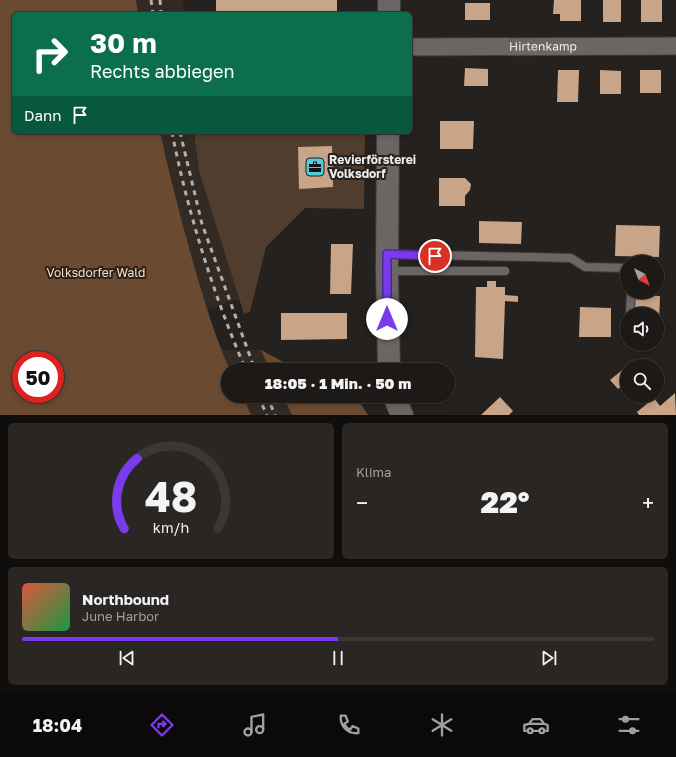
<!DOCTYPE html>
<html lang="de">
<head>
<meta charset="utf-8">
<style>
	body { margin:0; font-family:"Golos Text",sans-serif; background:#292623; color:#f1f3f6; height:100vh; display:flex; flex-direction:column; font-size:15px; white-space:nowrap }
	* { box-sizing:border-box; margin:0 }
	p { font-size:13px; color:#a0a0a1 }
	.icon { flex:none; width:22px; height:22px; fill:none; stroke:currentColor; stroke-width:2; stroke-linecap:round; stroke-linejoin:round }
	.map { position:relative; height:415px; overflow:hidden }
	.side { display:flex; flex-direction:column; gap:8px; padding:8px; background:#0f0e0c; flex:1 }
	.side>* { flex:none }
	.top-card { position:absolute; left:12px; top:12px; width:400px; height:122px; border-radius:6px; box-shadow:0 2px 6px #0003,0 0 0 1px #3a3835; background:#0b6e4f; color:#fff; overflow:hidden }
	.needle { width:26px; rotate:138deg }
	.controls { position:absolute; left:620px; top:255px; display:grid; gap:8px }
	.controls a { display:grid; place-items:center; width:44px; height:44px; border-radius:50%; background:#1c1916; box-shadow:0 2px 6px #0003,0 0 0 1px #3a3835; font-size:20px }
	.speed { position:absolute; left:12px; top:351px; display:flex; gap:8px; font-size:20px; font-weight:700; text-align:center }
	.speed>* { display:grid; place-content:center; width:52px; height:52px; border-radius:50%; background:#1c1916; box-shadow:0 2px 6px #0003,0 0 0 1px #3a3835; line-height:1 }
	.speed .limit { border:6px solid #d22; background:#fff; color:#111 }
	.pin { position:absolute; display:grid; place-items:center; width:34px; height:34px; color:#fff; margin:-17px; border:2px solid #fff; border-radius:50%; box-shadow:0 1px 4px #0007 }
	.me { position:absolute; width:44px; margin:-22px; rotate:0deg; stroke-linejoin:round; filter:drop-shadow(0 0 3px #0008) }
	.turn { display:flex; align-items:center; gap:14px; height:84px; padding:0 12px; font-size:18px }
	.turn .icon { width:52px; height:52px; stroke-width:2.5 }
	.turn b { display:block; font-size:28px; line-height:34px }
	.then { display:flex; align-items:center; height:38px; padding:0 12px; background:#0003; gap:8px; font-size:15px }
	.big { font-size:30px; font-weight:800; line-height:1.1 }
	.side .widget { flex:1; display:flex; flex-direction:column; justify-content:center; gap:6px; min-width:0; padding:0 14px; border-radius:6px; background:#292623 }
	.side .dial { align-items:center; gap:0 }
	.dial svg { height:104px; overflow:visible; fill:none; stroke:#3a3835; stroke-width:7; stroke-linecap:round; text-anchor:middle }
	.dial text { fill:#f1f3f6; stroke:none }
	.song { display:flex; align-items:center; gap:12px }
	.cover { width:48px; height:48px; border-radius:6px; background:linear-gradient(135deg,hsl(10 70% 55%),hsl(140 70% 35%)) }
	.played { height:4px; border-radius:2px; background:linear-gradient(90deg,#7c3aed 50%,#3a3835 50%) }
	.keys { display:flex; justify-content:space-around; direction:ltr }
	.heat { display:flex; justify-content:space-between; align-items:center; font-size:22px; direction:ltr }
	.side .tiles { flex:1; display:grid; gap:8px; grid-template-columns:1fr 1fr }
	.widget:last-child { grid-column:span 2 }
	.trip { position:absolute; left:221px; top:363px; width:234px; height:40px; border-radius:20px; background:#1c1916; box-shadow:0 2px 6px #0003,0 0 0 1px #3a3835; font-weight:800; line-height:40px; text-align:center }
	.tab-bar { display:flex; height:64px; justify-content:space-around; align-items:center; background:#0b0a09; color:#a0a0a1 }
	.tab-bar .icon { width:28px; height:28px }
	.tab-bar .active { color:#7c3aed }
	.tab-bar b { font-size:18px; color:#f1f3f6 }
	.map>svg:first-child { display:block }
</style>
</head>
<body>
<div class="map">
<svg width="676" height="415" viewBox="0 0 676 415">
	<rect width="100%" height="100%" fill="#25211e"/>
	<g fill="#332a24">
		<path d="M136 0H183L184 14H138Z"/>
		<path d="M160 132H194L199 171 240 299 207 309 173 193Z"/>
		<path d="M221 350H261L270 370H230Z"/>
		<path d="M243 396H283L292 415H251Z"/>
	</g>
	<path fill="#513d2e" d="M194 132H365L364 209 305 208 266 247 250 312 244 314 199 171Z"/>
	<g fill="#6a4b31" fill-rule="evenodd">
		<path d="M0 0H136L138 14H14V132H160C170 178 182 223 195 269 205 303 215 337 230 370H228V396H243L251 415H0ZM21 360H55V394H21Z"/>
		<path d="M261 350 298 370H270Z"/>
		<path d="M283 396H346L361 404 368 415H292Z"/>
	</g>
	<g fill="#c8a488">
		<path d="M216 0H337V14L216 13Z"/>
		<path d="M554 0H581V21H560V14H553Z"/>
		<rect x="603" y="0" width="18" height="22"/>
		<rect x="641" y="0" width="21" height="22"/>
		<rect x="465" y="3" width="25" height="17"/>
		<path d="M465 68 488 69V86H464Z"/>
		<path d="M558 70H579L578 102H557Z"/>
		<path d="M600 70 621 71V94H600Z"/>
		<rect x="640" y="70" width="21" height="23"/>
		<path d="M440 121H474L473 149H440Z"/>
		<path d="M332 146 333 187 299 189 298 147Z"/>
		<path d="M439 178H465L471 184 470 190 465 196V206H439Z"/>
		<path d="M479 221 522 222 521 244 479 243Z"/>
		<path d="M616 225 660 226 659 257 615 256Z"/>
		<path d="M331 244H353L351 294H330Z"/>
		<path d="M487 281H496V287H505V295L518 296V302L505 301 503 359 475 357 476 287H487Z"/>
		<path d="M634 295 660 296 659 325H657V314H634Z"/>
		<path d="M580 307 611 308V337H579Z"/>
		<path d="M281 313H347V339L281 340Z"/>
		<path d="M635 360 640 366H627Z"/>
		<path d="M627 366V382L618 389 610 380Z"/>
		<path d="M675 393 676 415H639L637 412 654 398 660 406Z"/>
		<path d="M500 397 513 411 509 415H481Z"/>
	</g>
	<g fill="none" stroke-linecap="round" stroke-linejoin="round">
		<defs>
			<g id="service">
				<path d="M388 254 571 258 585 267 627 268"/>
				<path d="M388 271H505"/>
				<path d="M630 314 631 292"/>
			</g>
			<g id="minor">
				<path id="s1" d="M410 47 676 46"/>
			</g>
			<g id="secondary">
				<path d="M389 14V0"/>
				<path d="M388 132 387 271 389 370"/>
				<path d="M394 396 402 415"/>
			</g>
		</defs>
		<use href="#service" stroke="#3f3c3a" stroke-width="10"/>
		<use href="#minor" stroke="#3f3c3a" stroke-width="19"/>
		<use href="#secondary" stroke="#3f3c3a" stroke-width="24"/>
		<use href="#service" stroke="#6b6663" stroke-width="8"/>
		<use href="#minor" stroke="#6b6663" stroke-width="17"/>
		<use href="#secondary" stroke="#6b6663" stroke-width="22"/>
		<g stroke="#b3afad" stroke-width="3" stroke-dasharray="5 5" stroke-linecap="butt">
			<path d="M151 0 153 14"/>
			<path d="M160 0 161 14"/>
			<path d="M172 132C187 210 214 297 246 370"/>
			<path d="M180 132 202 224 255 370"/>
			<path d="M258 396 267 415"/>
			<path d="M267 396 275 415"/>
		</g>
	</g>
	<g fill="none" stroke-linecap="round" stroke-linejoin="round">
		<defs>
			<path id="route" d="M387 319V254L435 256"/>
		</defs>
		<use href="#route" stroke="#51269a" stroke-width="10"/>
		<use href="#route" stroke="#7c3aed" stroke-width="7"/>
	</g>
	<defs>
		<symbol id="office-square" viewBox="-11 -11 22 22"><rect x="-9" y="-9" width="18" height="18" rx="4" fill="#54cadd" stroke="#25211e"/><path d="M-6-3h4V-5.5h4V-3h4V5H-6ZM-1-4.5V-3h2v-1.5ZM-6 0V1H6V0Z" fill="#111"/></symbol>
	</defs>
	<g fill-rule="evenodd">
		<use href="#office-square" x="304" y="156" width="22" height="22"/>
	</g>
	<g text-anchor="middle" stroke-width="4" stroke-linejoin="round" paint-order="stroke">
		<g font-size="12" fill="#eeebe9" stroke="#25211e">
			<text dy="4" stroke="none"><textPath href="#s1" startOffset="133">Hirtenkamp</textPath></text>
		</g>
		<g font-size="12" font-weight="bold" fill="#eeebe9" stroke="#25211e" text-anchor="start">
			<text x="329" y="164">Revierförsterei<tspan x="329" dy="14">Volksdorf</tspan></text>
		</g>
		<g font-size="12" fill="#fedcc1" stroke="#25211e">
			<text x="96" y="277">Volksdorfer Wald</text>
		</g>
	</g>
</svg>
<div class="controls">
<a><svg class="needle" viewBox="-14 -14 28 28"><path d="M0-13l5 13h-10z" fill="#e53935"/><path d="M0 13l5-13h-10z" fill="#a0a0a1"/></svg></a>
<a><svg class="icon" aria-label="sound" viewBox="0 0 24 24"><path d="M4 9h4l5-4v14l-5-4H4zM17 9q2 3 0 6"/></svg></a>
<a><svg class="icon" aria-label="search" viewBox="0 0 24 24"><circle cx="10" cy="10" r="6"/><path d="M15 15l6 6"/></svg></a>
</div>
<div class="speed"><div class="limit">50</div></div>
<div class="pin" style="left:435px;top:256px;background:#d93025"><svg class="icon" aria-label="arrive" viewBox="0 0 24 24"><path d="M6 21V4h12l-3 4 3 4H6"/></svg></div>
<svg class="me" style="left:387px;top:319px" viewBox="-20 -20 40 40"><circle r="19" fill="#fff"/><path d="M0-13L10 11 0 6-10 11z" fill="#7c3aed"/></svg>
<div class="trip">18:05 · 1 Min. · 50 m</div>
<div class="top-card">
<div class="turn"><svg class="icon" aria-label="right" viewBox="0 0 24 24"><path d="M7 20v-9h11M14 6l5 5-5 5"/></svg><div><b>30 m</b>Rechts abbiegen</div></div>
<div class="then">Dann<svg class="icon" aria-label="arrive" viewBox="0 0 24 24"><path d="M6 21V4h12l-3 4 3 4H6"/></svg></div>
</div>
</div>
<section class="side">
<div class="tiles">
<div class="widget dial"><svg viewBox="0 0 100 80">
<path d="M14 69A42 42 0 1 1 86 69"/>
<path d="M14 69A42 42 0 0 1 24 15" stroke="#7c3aed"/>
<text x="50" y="56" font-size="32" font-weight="700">48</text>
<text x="50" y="72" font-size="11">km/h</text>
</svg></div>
<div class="widget"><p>Klima</p>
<div class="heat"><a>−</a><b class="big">22°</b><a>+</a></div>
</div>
<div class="widget">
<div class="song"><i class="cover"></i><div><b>Northbound</b><p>June Harbor</p></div></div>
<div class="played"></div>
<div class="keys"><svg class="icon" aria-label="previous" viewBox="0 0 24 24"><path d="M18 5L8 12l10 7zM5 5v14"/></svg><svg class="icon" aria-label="pause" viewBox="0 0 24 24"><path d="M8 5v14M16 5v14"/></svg><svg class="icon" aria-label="next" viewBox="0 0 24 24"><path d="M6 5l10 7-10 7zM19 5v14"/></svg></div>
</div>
</div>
</section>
<nav class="tab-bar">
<b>18:04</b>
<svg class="icon active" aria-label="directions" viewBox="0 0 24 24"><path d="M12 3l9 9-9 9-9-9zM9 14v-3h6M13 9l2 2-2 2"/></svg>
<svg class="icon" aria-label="music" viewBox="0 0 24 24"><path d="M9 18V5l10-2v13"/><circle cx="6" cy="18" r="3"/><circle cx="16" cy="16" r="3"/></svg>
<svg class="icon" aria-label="phone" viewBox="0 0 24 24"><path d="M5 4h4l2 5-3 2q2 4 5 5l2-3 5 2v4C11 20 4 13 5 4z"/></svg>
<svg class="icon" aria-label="climate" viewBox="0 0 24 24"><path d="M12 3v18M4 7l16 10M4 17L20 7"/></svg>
<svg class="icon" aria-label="car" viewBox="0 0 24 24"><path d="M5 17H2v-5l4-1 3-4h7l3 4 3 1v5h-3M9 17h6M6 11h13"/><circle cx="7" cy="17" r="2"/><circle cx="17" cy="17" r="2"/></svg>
<svg class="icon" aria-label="filters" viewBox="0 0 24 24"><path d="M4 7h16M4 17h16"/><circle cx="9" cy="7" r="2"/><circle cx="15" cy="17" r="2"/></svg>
</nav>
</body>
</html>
